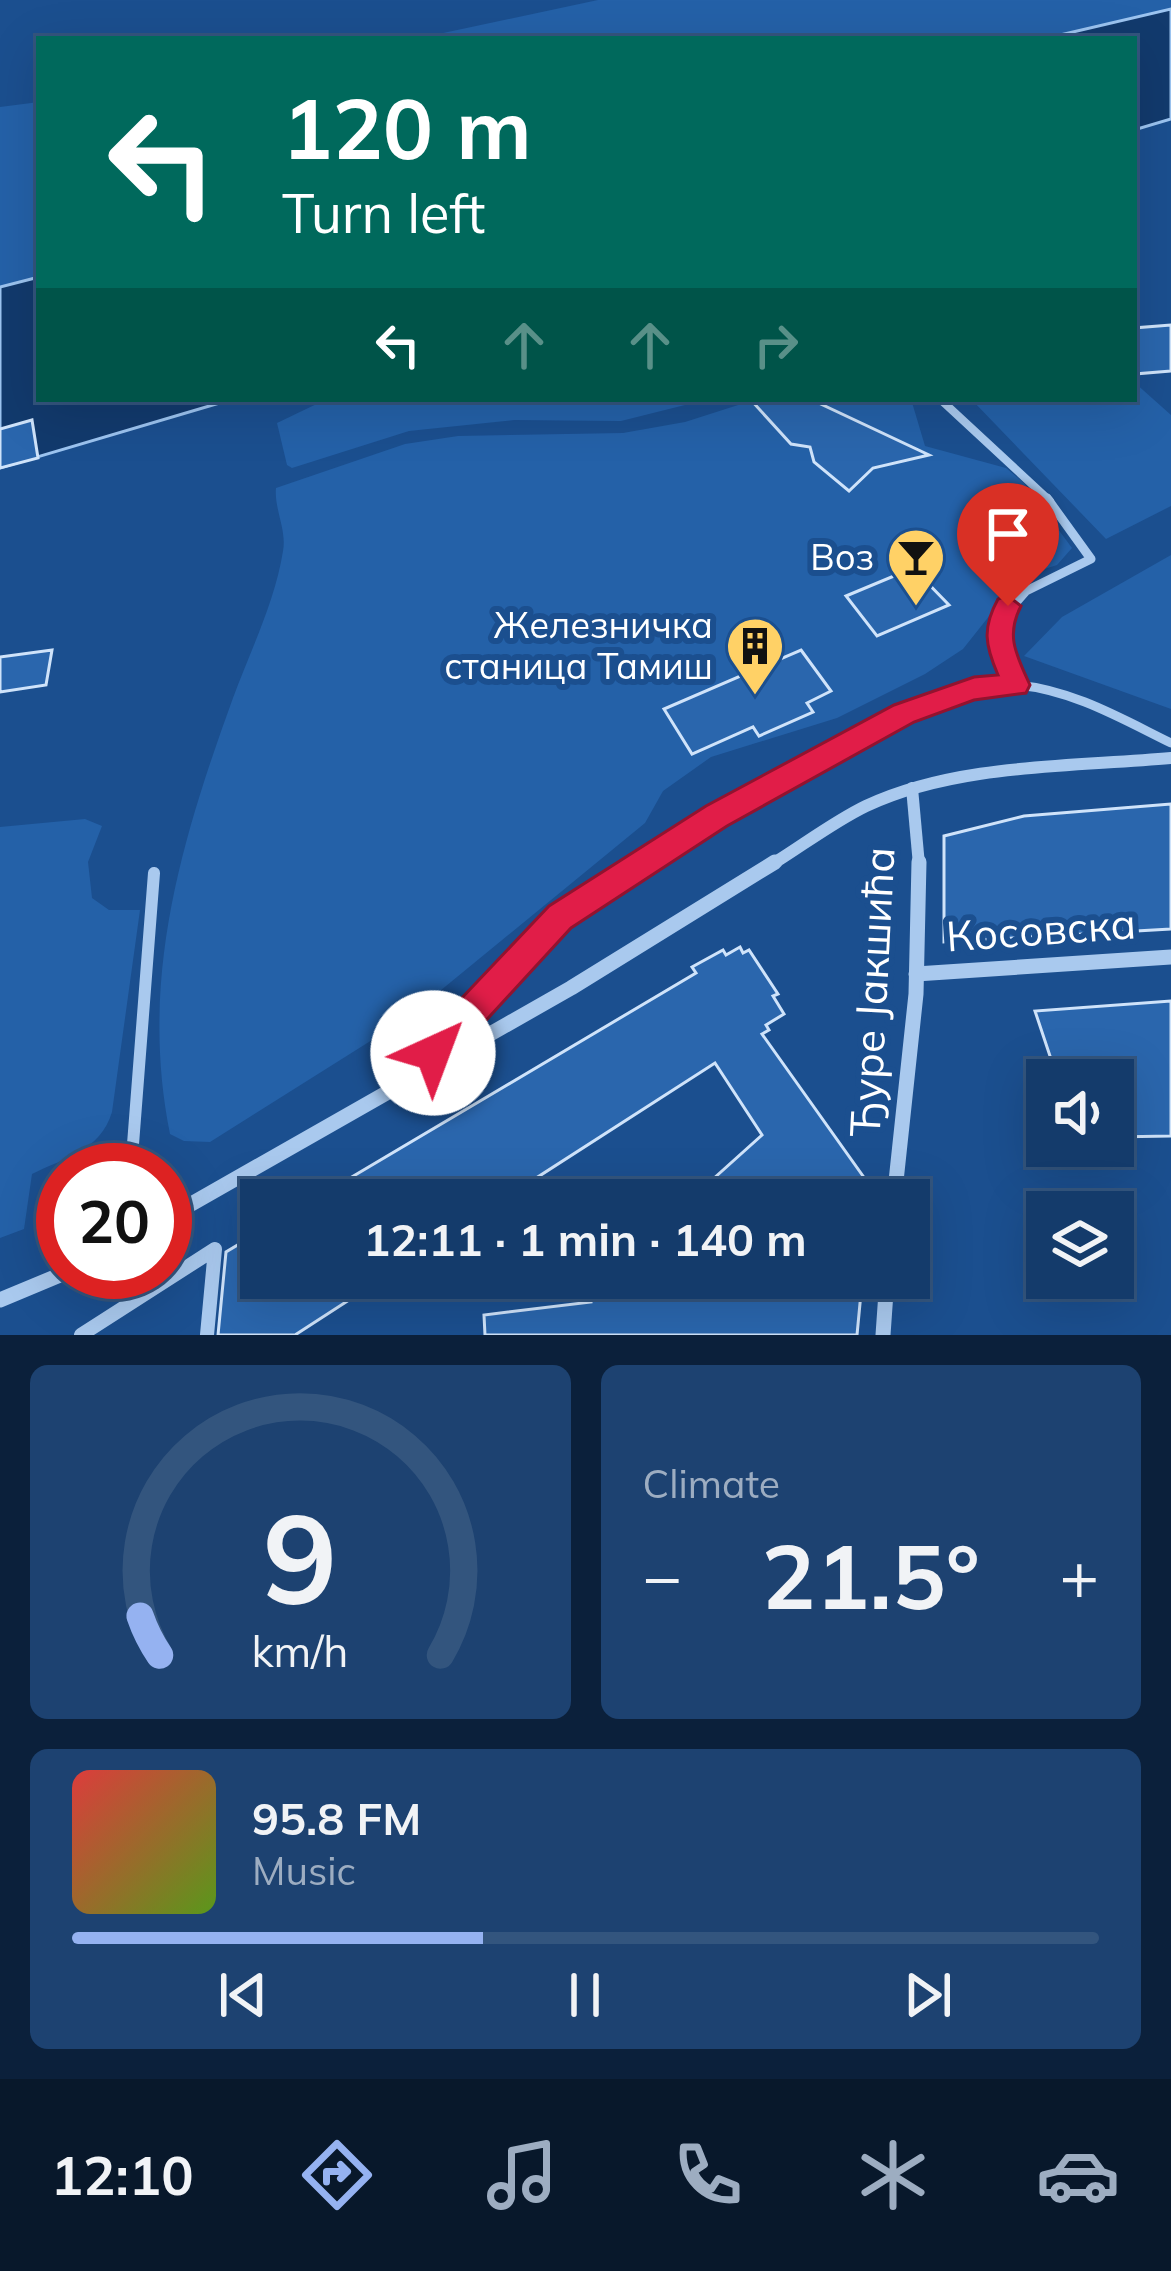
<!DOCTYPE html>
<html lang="en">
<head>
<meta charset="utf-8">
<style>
	body { margin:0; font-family:Mulish,sans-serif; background:#1d4271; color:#f1f3f6; height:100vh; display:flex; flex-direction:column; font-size:45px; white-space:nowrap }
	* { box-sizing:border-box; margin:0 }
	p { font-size:39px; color:#9dadc1 }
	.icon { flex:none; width:66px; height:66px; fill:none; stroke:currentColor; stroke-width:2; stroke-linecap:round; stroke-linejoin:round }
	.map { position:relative; height:1335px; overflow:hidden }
	.panel { display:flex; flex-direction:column; gap:30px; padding:30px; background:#0b203b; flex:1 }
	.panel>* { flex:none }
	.banner { position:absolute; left:36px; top:36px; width:1101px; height:366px; border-radius:0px; box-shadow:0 12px 48px #0002,0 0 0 3px #33557e; background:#00695c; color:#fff; overflow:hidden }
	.tools { position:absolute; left:1026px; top:1059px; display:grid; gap:24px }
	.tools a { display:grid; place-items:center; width:108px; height:108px; border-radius:0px; background:#143b6b; box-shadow:0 12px 48px #0002,0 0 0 3px #33557e; font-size:60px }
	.speed { position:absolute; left:36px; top:1143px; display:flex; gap:24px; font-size:60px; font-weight:700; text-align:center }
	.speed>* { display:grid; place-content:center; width:156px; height:156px; border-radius:50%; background:#143b6b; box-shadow:0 12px 48px #0002,0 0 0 3px #33557e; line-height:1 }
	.speed .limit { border:18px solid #d22; background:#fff; color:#111 }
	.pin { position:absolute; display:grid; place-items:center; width:102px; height:102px; color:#fff; margin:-123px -51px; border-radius:50% 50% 50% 0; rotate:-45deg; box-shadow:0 0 12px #0007 }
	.pin .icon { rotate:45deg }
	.me { position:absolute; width:132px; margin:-66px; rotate:43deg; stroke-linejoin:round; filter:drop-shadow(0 0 9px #0008) }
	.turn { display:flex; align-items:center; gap:42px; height:252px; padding:0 48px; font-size:54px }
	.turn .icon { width:156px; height:156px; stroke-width:2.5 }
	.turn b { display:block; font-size:84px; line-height:102px }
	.lanes { display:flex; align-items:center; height:114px; padding:0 48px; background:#0003; justify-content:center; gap:60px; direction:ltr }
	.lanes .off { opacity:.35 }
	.big { font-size:90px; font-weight:700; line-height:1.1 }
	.panel .widget { flex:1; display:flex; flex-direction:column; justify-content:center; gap:18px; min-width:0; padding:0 42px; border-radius:18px; background:#1d4271 }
	.panel .dial { align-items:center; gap:0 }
	.dial svg { height:312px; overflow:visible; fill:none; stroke:#33557e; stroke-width:7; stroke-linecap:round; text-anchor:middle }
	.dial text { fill:#f1f3f6; stroke:none }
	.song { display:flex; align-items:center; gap:36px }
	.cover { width:144px; height:144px; border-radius:18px; background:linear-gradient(135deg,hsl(0 70% 55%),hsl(90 70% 35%)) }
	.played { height:12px; border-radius:6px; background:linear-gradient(90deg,#95b2f1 40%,#33557e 40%) }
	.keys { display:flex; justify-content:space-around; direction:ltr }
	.heat { display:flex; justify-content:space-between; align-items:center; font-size:66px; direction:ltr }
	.panel .tiles { flex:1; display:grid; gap:30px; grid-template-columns:1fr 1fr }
	.widget:last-child { grid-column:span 2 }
	.trip { position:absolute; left:240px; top:1179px; width:690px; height:120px; border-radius:0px; background:#143b6b; box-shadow:0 12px 48px #0002,0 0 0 3px #33557e; font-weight:700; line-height:120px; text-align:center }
	.tabs { display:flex; height:192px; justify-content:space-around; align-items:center; background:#08182b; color:#9dadc1 }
	.tabs .icon { width:84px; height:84px }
	.tabs .active { color:#95b2f1 }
	.tabs b { font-size:54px; color:#f1f3f6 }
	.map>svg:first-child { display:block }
</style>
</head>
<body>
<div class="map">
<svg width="1171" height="1335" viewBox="0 0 1171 1335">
	<rect width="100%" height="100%" fill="#1b4f8f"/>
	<g fill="#2461a8">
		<path d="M598 0H1171V9L1043 39H415Z"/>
		<path d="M39 102V277L0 287V107Z"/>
		<path d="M1134 382 1171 415V506L1106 539 971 399H1134Z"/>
		<path d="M327 399H709L621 421 514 420 409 431 292 468 287 465 277 423Z"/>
		<path d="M757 399H911L925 446 1006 468 1024 483 1072 548 1057 565 1016 578 1002 589 990 615 963 649 925 674 837 718 711 757 663 791 645 823 407 1018 210 1142 184 1141 170 1134C139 980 181 841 233 698 251 649 275 602 283 551 287 530 274 509 276 488L405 444 458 436 623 433 685 422Z"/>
		<path d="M1171 555V709L1024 656 1062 617Z"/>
		<path d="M85 819 102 826 88 862 92 898 109 910H140L112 1112C100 1151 66 1157 32 1174L24 1229 0 1238V827Z"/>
	</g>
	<g fill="#123a6d" stroke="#9cc4f0" stroke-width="3">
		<path d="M1171 9V119L1134 130V39H1043Z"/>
		<path d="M39 277V399H233L0 468V287Z"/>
	</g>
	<g fill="#2a66ad" stroke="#cfe3fa" stroke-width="3">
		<path d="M1171 325V371L1134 374V328Z"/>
		<path d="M750 399H810L929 455 873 468 849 491 814 462 810 447 791 444Z"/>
		<path d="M32 420 38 458 0 468V429Z"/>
		<path d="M913 568 949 605 877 636 846 596Z"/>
		<path d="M52 650 46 685 0 692V657Z"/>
		<path d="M801 650 831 691 807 703 813 712 759 736 753 727 692 754 664 709Z"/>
		<path d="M1171 804V929L944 942V836L1024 816Z"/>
		<path d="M740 947 743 953 749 950 778 994 773 996 784 1014 766 1025 769 1030 762 1034 880 1200H724L712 1180 762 1135 715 1063 502 1200H313L696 973 692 967 723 950 726 955Z"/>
		<path d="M1171 1001V1136L1113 1137V1080H1058L1035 1011Z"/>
		<path d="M261 1231V1278H383L295 1335H218L226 1252Z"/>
		<path d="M589 1278H624L626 1299 758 1282 759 1278H853L861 1293 857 1335H485L484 1315 591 1302Z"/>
	</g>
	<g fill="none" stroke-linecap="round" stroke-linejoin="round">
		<path stroke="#a9c9ee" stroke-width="8" d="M940 399 1050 501"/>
		<g stroke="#a9c9ee" stroke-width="9">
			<path d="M1016 685 1005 656 1004 616 1026 591 1091 559 1047 498"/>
			<path d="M640 865C719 815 929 677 1017 685 1073 690 1122 719 1171 743"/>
		</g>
		<g stroke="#a9c9ee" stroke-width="12">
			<path d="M417 1070 560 917 645 862"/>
			<path d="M131 1170 154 873"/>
		</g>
		<path stroke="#a9c9ee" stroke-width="14" d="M81 1335 215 1249 207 1335"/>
		<g stroke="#a9c9ee" stroke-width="12">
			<path d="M912 788 919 865"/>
			<path d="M771 865C802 846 833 822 866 806 957 763 1073 767 1171 758"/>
		</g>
		<g stroke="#a9c9ee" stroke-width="15">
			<path d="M916 974 1171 957"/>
			<path d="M894 1200 916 994 919 862"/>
			<path d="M165 1219 571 988 775 862"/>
			<path d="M0 1300 67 1272"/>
			<path d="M883 1335 887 1278"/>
		</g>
	</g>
	<path fill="#e11d48" stroke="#92132f" stroke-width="3" d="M1008 596 1021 606C1005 636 1017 656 1030 685L1026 693 974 700 914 722 727 826 571 928 445 1065 433 1070 421 1065 416 1053 421 1041 549 906 706 806 894 705 974 677 998 675C985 645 982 628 998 599Z"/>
	<defs>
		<symbol id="bar-pin" viewBox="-11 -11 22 30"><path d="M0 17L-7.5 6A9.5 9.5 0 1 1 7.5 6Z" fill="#ffd166" stroke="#1b4f8f"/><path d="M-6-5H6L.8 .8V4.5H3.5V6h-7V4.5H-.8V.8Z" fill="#111"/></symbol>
		<symbol id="building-pin" viewBox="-11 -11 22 30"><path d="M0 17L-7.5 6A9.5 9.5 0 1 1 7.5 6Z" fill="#ffd166" stroke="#1b4f8f"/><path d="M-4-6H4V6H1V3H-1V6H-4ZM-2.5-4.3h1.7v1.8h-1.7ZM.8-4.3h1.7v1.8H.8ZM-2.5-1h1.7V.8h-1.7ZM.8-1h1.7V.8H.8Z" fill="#111"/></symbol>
	</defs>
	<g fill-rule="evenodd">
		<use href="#bar-pin" x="883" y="524" width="66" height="90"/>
		<use href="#building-pin" x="722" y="613" width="66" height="90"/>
	</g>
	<g text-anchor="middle" stroke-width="12" stroke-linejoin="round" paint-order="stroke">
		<g font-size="36" fill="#fff" stroke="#1b4f8f" text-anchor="end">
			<text x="874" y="570">Воз</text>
			<text x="713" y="638">Железничка<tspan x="713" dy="41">станица Тамиш</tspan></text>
		</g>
		<g font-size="42" fill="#fff" stroke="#1b4f8f">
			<text transform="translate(1041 930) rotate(-4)" y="15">Косовска</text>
			<text transform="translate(872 992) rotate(-87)" y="15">Ђуре Јакшића</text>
		</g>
	</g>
</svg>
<div class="tools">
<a><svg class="icon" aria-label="sound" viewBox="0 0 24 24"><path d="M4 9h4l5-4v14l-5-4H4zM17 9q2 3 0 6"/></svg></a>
<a><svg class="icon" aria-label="layers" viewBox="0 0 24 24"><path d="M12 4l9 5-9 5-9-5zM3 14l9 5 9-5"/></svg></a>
</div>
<div class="speed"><div class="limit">20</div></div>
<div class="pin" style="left:1008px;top:606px;background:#d93025"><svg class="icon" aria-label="arrive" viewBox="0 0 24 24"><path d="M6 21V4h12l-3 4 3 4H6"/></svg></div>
<svg class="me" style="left:433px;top:1053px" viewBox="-20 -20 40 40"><circle r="19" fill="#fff"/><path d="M0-13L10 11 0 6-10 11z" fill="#e11d48"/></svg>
<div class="trip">12:11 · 1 min · 140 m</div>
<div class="banner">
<div class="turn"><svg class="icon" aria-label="left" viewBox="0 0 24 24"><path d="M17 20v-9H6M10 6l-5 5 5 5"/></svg><div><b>120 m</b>Turn left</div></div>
<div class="lanes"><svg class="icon" aria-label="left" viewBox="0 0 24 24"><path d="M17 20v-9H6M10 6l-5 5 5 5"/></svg><svg class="icon off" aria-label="ahead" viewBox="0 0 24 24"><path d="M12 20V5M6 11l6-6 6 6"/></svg><svg class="icon off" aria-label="ahead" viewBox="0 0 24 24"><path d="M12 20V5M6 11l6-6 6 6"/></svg><svg class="icon off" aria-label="right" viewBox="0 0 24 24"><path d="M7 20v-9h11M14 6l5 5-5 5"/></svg></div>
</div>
</div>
<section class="panel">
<div class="tiles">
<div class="widget dial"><svg viewBox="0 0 100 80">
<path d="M14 69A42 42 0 1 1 86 69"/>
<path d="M14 69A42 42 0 0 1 9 59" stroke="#95b2f1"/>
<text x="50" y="56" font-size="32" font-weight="700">9</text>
<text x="50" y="72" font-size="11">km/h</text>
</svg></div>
<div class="widget"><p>Climate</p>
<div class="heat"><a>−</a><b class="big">21.5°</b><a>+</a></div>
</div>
<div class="widget">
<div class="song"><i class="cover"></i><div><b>95.8 FM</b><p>Music</p></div></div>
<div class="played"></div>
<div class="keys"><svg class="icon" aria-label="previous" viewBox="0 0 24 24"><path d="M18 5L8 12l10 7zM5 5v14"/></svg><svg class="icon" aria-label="pause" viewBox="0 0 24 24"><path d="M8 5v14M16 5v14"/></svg><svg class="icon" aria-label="next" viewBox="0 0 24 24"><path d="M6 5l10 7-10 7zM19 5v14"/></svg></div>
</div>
</div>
</section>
<nav class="tabs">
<b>12:10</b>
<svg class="icon active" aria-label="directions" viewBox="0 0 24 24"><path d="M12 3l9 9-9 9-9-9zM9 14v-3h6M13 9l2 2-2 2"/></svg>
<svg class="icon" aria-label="music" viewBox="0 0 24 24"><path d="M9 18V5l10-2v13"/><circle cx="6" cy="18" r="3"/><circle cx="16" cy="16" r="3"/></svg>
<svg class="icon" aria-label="phone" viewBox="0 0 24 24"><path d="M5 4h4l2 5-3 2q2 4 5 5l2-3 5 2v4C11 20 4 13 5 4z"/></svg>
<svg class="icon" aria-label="climate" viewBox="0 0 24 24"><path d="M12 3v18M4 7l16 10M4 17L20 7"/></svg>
<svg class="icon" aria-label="car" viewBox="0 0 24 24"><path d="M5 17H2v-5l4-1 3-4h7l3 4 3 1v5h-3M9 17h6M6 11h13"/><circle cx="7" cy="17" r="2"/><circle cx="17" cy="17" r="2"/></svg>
</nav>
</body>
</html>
